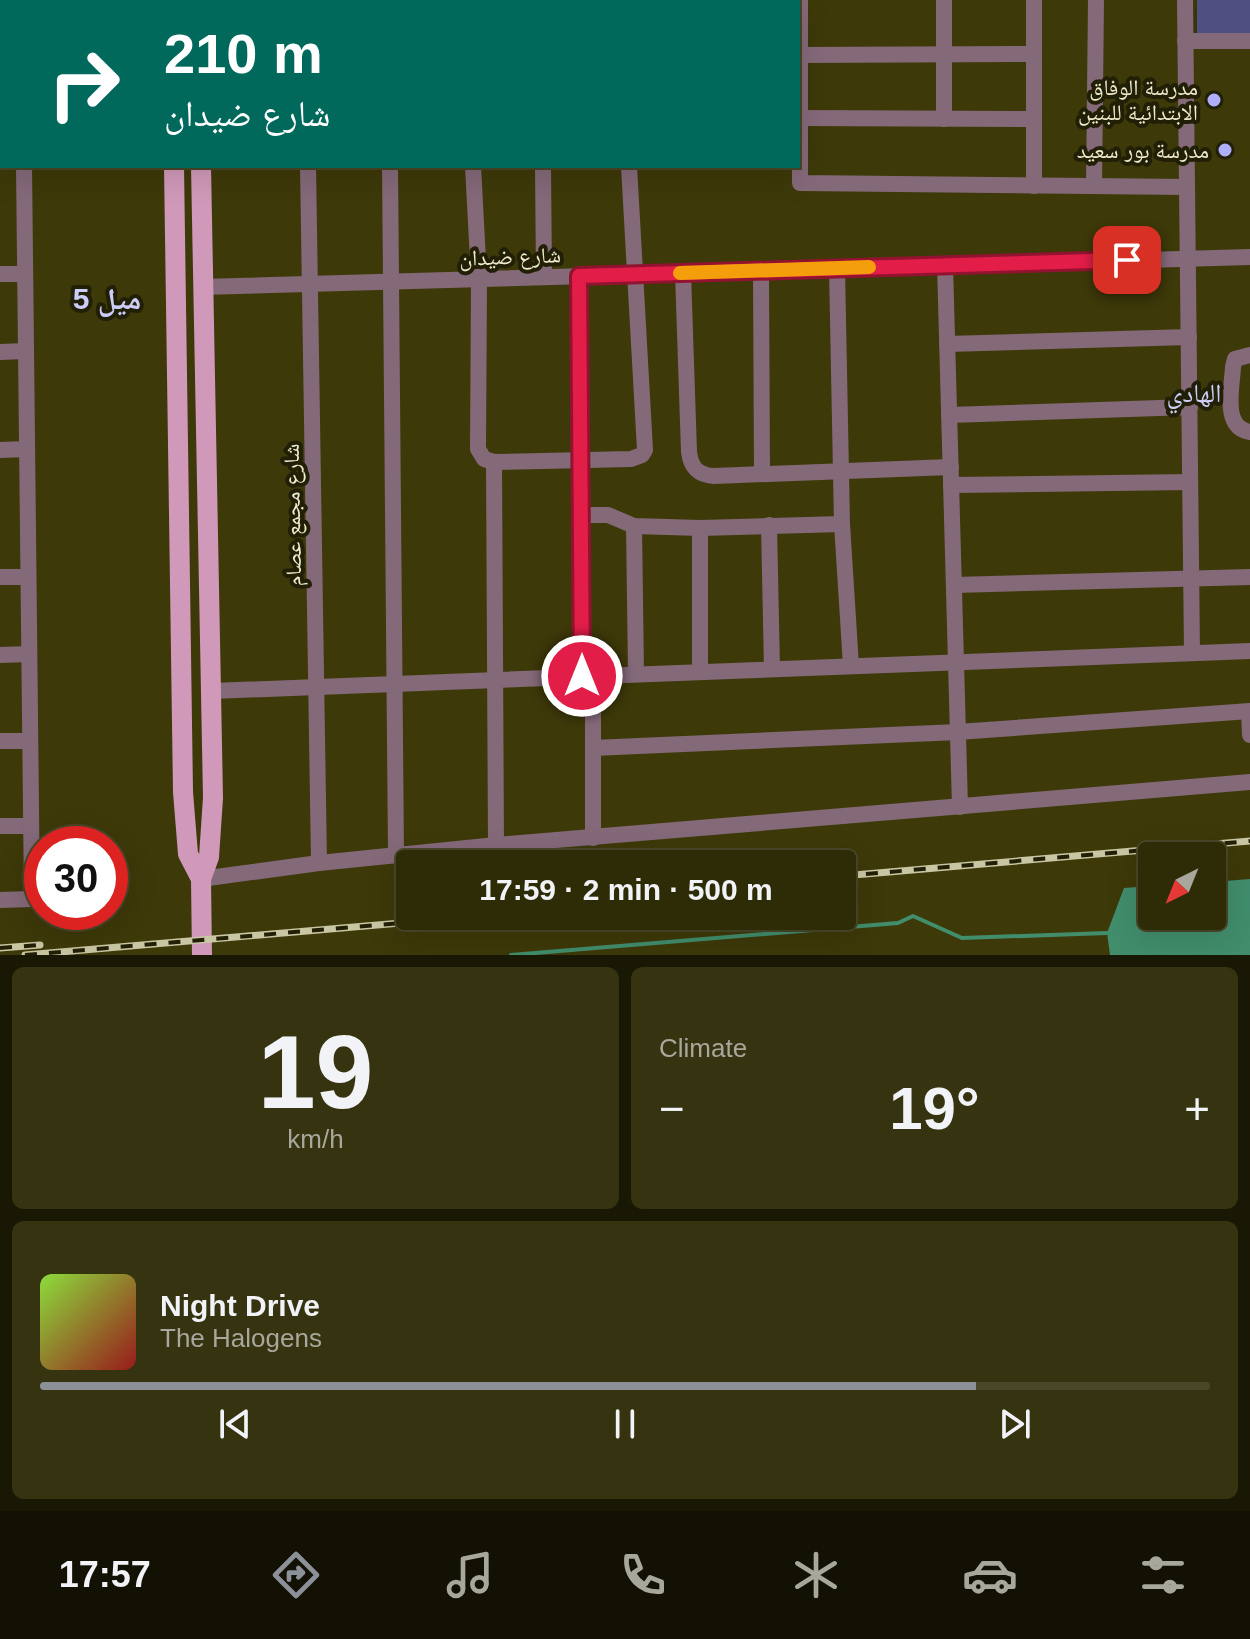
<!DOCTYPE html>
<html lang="en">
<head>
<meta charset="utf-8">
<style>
	body { margin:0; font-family:Arial,"Noto Naskh Arabic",sans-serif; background:#363311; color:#f1f3f6; height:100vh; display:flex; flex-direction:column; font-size:30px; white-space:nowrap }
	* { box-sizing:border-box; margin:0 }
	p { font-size:26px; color:#a7a79b }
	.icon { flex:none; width:44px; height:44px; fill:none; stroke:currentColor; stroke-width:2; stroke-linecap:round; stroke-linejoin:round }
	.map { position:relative; height:955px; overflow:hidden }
	.side { display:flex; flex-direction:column; gap:12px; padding:12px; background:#191804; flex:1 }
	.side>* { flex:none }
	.guide { position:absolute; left:0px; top:0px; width:800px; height:168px; box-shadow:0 8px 32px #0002,0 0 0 2px #494728; background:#00695c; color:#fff; overflow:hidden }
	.needle { width:52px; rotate:223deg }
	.tools { position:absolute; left:1138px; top:842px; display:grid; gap:16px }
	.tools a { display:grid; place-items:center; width:88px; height:88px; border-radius:8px; background:#2e2b07; box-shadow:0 8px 32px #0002,0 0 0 2px #494728; font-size:40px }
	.speed { position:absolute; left:24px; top:826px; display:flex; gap:16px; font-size:40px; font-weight:700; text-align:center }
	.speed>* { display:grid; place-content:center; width:104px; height:104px; border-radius:50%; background:#2e2b07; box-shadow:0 8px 32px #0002,0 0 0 2px #494728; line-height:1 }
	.speed .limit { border:12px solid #d22; background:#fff; color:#111 }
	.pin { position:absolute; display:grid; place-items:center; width:68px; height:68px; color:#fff; margin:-34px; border-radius:16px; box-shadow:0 4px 12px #0006 }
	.me { position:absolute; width:88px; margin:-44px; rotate:0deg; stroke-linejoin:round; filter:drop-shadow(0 0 6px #0008) }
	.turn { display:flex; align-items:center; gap:28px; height:168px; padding:0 32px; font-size:36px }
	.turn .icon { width:104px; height:104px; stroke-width:2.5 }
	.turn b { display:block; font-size:56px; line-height:68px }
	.big { font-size:60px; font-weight:800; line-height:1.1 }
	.side .widget { flex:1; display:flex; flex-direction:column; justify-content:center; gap:12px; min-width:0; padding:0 28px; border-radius:12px; background:#363311 }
	.side .dial { align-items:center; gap:0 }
	.dial b { font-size:104px; line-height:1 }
	.song { display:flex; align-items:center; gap:24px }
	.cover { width:96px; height:96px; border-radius:12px; background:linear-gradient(135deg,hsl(90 70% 55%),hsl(0 70% 35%)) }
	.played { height:8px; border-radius:4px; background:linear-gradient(90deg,#8c9099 80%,#494728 80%) }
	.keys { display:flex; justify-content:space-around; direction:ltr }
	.heat { display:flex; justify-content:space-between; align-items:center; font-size:44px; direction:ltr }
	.side .tiles { flex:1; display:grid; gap:12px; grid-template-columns:1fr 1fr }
	.widget:last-child { grid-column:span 2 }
	.trip { position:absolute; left:396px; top:850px; width:460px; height:80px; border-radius:8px; background:#2e2b07; box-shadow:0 8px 32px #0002,0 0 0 2px #494728; font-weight:800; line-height:80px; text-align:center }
	.tabs { display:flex; height:128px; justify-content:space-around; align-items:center; background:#121103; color:#a7a79b }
	.tabs .icon { width:56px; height:56px }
	.tabs .active { color:#8c9099 }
	.tabs b { font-size:36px; color:#f1f3f6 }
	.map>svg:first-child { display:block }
</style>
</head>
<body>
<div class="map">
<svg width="1250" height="955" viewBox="0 0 1250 955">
	<defs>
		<filter id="shadow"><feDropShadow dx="3.5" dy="5.5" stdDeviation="4" flood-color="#0009"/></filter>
	</defs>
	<rect width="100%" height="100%" fill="#3e3909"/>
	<path fill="#418d6c" d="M1250 879V955H1110L1107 933 1124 888 1152 886V916H1212V882Z"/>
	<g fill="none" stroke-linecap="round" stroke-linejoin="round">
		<path stroke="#418d6c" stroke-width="4" d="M511 955 898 923 913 916 962 938 1107 933"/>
	</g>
	<path fill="#4f4f81" filter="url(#shadow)" d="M1197 0H1250V33L1197 34Z"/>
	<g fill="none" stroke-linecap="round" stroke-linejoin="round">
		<g stroke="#846979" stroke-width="16">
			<path d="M22 0V2"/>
			<path d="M305 0V2"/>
			<path d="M389 0V2"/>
			<path d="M465 0V2"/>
			<path d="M542 0V2"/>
			<path d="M623 0V2"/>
			<path d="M800 0V183L1187 187"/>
			<path d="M1034 0V186"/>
			<path d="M1185 0 1192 653"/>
			<path d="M710 2V0"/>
			<path d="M1185 41H1250"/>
			<path d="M798 55 1034 54"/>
			<path d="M800 118 1034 119"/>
			<path d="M944 119V0"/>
			<path d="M0 131H2"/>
			<path d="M308 166 319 863"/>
			<path d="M390 166 396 855"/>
			<path d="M473 166 479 279 478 449 484 459 494 462 631 459 642 455 645 450 629 166"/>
			<path d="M543 166 544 277"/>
			<path d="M1094 186 1096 0"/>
			<path d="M945 265 960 807"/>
			<path d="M837 268 842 524 851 666"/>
			<path d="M761 271 762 474"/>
			<path d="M683 273 689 452C691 468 698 475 714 476L951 467"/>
			<path d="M0 274H25"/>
			<path d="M579 276 582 676"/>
			<path d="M202 287 1250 257"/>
			<path d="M947 344 1189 337"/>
			<path d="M0 352 26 351"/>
			<path d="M1250 355 1235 359 1233 367C1232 388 1222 428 1250 432"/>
			<path d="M949 415 1190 407"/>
			<path d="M0 450 27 449"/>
			<path d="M494 462 496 845"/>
			<path d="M951 485 1190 482"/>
			<path d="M581 515H608L634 526 700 528 842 524"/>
			<path d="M769 525 772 669"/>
			<path d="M634 526 636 674"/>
			<path d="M700 528V672"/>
			<path d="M0 577H28"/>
			<path d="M954 585 1250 577"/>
			<path d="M0 655 29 654"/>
			<path d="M212 691 1250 651"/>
			<path d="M1249 711 1250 735"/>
			<path d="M0 741H30"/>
			<path d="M593 748 958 732 1250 711"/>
			<path d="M0 826H31"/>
			<path d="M593 838V676"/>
			<path d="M201 879 319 863 496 845 1250 782"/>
			<path d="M0 900 32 899 24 166"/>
		</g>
		<g stroke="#d099b9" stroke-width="20">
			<path d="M171 0V2"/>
			<path d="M201 0V2"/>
			<path d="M174 166 183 792 188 854 201 879"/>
			<path d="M201 166 213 798 209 857 201 879 202 955"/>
		</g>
		<defs>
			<g id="rail">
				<path d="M842 876 1250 841"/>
				<path d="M0 948 40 945"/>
				<path d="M25 955 483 916"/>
			</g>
		</defs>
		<use href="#rail" stroke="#c9c6a4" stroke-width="7"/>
		<use href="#rail" stroke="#221f07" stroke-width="4" stroke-dasharray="12" stroke-linecap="butt"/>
	</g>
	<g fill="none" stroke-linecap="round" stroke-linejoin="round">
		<defs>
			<path id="route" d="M582 676 579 276 1127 260"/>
		</defs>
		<use href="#route" stroke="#92132f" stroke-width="20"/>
		<use href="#route" stroke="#e11d48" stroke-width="14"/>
		<path stroke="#f59e0b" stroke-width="14" d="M680 273 869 267"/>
	</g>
	<g fill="#aeaefb" stroke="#221f07" stroke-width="3">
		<circle cx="1214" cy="100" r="8"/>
		<circle cx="1225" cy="150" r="8"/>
	</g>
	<g text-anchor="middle" stroke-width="8" stroke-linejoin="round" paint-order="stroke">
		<g font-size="22" fill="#eeeccd" stroke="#221f07" text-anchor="end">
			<text x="1198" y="95">مدرسة الوفاق<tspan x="1198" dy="25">الابتدائية للبنين</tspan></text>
			<text x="1209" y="158">مدرسة بور سعيد</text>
		</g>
		<g font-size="22" fill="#eeeccd" stroke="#221f07">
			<text transform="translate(510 256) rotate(-2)" y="8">شارع ضيدان</text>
			<text transform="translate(292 515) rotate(-91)" y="8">شارع مجمع عصام</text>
		</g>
		<g font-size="26" fill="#cccef9" stroke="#221f07">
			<text x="1194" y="402">الهادي</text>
		</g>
		<g font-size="30" font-weight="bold" fill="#cccef9" stroke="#221f07">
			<text x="107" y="309">5 ميل</text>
		</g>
	</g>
</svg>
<div class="tools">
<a><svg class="needle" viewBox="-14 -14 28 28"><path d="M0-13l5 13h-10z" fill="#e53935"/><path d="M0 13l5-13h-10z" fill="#a7a79b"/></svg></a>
</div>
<div class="speed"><div class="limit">30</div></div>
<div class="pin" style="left:1127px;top:260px;background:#d93025"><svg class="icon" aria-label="arrive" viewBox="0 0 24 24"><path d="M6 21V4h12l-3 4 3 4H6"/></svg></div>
<svg class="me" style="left:582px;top:676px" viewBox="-20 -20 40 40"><circle r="17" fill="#e11d48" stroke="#fff" stroke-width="3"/><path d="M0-11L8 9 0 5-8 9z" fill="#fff"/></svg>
<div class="trip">17:59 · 2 min · 500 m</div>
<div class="guide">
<div class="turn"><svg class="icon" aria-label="right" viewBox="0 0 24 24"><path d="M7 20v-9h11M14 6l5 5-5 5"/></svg><div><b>210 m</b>شارع ضيدان</div></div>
</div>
</div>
<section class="side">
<div class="tiles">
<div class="widget dial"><b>19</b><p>km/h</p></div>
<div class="widget"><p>Climate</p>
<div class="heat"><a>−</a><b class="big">19°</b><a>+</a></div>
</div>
<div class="widget">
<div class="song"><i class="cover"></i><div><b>Night Drive</b><p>The Halogens</p></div></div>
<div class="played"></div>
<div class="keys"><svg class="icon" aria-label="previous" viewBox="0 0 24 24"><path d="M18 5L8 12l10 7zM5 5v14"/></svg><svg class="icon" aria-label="pause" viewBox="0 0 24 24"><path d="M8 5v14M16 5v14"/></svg><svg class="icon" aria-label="next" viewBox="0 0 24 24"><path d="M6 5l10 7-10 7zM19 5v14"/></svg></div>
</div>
</div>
</section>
<nav class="tabs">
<b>17:57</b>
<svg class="icon active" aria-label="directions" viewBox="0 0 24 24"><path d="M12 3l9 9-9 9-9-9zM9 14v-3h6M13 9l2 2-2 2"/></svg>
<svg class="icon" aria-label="music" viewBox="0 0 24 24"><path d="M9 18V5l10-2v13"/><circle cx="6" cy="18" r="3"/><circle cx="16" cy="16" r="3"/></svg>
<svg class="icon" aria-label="phone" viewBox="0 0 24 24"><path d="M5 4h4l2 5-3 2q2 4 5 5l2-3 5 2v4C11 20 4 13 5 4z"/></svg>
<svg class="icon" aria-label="climate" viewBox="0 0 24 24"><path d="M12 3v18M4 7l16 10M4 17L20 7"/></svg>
<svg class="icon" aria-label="car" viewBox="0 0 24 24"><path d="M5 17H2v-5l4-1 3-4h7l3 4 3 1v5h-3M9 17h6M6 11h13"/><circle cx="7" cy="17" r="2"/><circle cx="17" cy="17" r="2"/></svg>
<svg class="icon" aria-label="filters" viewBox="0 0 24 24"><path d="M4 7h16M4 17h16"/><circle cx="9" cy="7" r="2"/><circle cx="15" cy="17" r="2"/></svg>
</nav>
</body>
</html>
